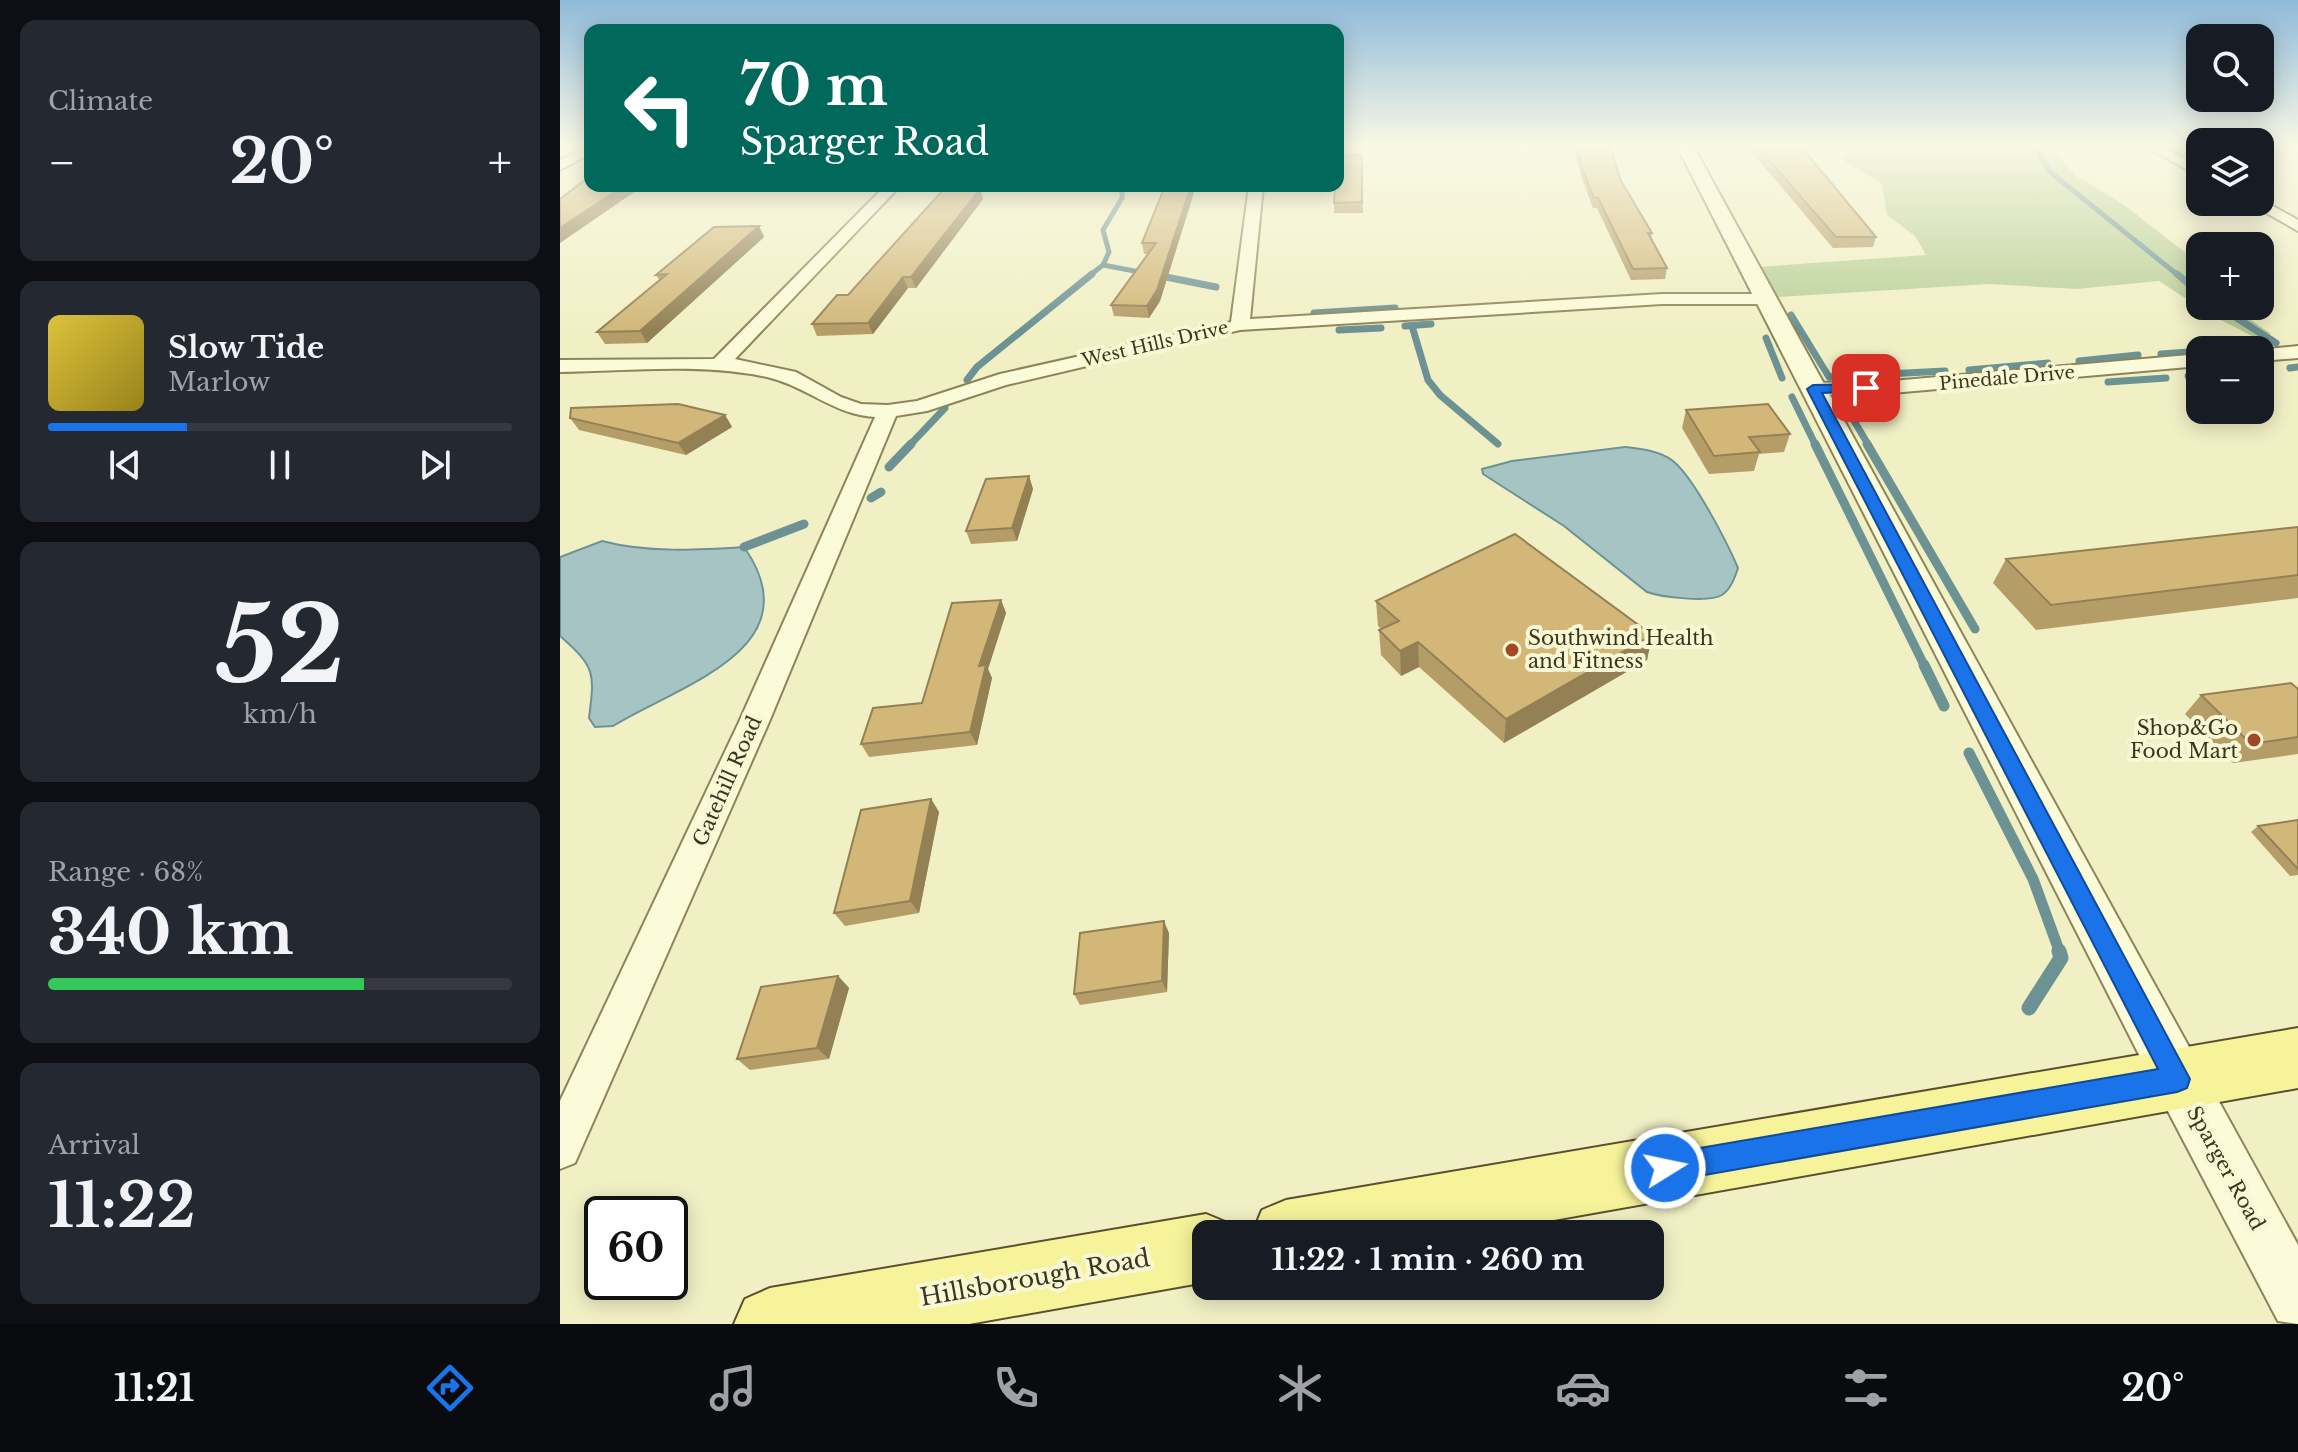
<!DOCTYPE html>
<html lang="en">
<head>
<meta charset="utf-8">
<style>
	body { margin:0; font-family:"Libre Baskerville",serif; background:#242831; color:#f1f3f6; height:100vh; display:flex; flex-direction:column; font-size:30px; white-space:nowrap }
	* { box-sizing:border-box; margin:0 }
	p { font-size:26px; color:#9ea1a6 }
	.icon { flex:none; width:44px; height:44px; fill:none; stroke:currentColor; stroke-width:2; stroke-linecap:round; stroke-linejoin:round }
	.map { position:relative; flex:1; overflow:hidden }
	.sheet { display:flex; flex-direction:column; gap:20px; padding:20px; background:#0d0f14; width:560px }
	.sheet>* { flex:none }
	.banner { position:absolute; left:24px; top:24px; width:760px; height:168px; border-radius:16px; box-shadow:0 4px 20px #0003; background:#00695c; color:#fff; overflow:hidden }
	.fabs { position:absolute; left:1626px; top:24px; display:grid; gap:16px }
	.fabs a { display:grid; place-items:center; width:88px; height:88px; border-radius:16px; background:#171b24; box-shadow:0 4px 20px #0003; font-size:40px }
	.speed { position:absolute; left:24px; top:1196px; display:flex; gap:16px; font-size:40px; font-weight:700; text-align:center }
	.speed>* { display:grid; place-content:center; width:104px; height:104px; border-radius:50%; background:#171b24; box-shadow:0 4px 20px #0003; line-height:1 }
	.speed .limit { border:4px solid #111; border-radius:12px; background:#fff; color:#111 }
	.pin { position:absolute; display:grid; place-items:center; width:68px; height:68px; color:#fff; margin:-34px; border-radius:16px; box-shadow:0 4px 12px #0006 }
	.me { position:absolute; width:88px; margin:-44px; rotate:80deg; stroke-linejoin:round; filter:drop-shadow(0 0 6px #0008) }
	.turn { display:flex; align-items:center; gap:28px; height:168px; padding:0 24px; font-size:36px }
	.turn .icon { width:104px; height:104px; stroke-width:2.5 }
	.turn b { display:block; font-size:56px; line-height:68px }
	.big { font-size:60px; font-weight:700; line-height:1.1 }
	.sheet .widget { flex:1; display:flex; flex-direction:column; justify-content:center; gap:12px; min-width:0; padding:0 28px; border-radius:16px; background:#242831 }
	.sheet .dial { align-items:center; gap:0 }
	.dial b { font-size:104px; line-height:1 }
	.song { display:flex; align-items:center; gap:24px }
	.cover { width:96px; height:96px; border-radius:12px; background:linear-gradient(135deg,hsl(50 70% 55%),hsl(50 70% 35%)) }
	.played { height:8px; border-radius:4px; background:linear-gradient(90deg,#1a73e8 30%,#363941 30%) }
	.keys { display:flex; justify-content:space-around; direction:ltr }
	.heat { display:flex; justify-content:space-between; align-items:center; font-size:44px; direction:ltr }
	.charge { height:12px; border-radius:6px; background:linear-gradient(90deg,#34c759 68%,#363941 0) }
	.trip { position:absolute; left:632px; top:1220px; width:472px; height:80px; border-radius:16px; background:#171b24; box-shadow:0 4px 20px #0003; font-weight:700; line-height:80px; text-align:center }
	.menu { display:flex; height:128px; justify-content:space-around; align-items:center; background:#090b0e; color:#9ea1a6 }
	.menu .icon { width:56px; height:56px }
	.menu .on { color:#1a73e8 }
	.menu b { font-size:36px; color:#f1f3f6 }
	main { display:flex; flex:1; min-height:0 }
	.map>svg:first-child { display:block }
</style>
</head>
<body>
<main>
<section class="sheet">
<div class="widget"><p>Climate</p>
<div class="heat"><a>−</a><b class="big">20°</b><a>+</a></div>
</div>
<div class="widget">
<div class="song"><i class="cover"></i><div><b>Slow Tide</b><p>Marlow</p></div></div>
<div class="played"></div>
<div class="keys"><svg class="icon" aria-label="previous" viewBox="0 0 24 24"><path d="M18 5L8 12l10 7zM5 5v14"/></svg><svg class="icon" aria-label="pause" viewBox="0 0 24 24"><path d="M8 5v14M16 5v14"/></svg><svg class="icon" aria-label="next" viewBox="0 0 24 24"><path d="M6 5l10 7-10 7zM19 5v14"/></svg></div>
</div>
<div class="widget dial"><b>52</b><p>km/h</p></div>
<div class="widget"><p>Range · 68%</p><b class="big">340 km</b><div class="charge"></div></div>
<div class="widget"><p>Arrival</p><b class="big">11:22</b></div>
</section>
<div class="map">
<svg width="1738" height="1324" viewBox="0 0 1738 1324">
	<rect width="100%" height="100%" fill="#f1f0c5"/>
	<path fill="#bad098" d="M1293 144H1486L1515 175 1564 205 1640 264V306H1671L1711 334 1696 338 1651 315 1599 281 1516 289 1429 284 1217 297 1198 267 1366 255 1355 236 1327 215 1322 184 1283 160 1296 147Z"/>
	<g fill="#a7c4c4" stroke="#6d9294" stroke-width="2">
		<path d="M1065 447C1082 449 1100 451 1113 461 1134 478 1167 542 1178 568 1175 577 1171 589 1162 595 1149 603 1101 597 1087 592L1004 526 923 474 922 469 952 461Z"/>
		<path d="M42 541C87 553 138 550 184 547 255 648 120 685 53 726L35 727 29 718C35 672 35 667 0 636V557Z"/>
	</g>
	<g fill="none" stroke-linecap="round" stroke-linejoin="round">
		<g stroke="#6d9294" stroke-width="5">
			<path d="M1474 144 1489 171 1619 276"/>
			<path d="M543 265 601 276"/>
			<path d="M529 276 543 265 549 252 543 230 562 198V186"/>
		</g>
		<g stroke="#6d9294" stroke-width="7">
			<path d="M591 274 656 287"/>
			<path d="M1617 274 1640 293"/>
			<path d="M1658 306 1716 343"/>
			<path d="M754 313 835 308"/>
			<path d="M1231 315 1269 377 1385 371"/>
			<path d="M845 326 871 324"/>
			<path d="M852 326 868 380 880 395 938 444"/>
			<path d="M779 330 821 328"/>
			<path d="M1206 338 1222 378"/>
			<path d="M1658 349 1709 345 1711 340"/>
			<path d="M1601 354 1629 352"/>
			<path d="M1519 361 1578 355"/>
			<path d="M1730 368 1738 367"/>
			<path d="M1409 370 1488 363"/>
			<path d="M1628 376 1640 375"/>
			<path d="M407 380 417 367 532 274"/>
			<path d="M1548 382 1606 378"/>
			<path d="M1232 397 1256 446"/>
			<path d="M1281 399 1309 446"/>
			<path d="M349 446 385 408"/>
		</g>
		<g stroke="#6d9294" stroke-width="9">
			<path d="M1255 444 1365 667"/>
			<path d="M1307 444 1415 629"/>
			<path d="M329 467 351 444"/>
			<path d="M311 498 321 492"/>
			<path d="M184 547 244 524"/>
		</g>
		<g stroke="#6d9294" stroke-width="11">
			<path d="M1364 665 1384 706"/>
			<path d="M1409 753 1473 879 1500 953"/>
		</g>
		<path stroke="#6d9294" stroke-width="15" d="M1469 1008 1501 958 1499 951"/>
		<defs>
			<g id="minor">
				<path d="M1582 144H1598L1640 167V177Z"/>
				<path d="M30 145V154L0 170V160Z"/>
				<path d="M325 186H340L175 359 236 372 281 397 301 404 328 405 357 401 440 374 671 322 689 186H703L690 319 1102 294H1206L1215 299 1206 304H1102L680 330 446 385 367 411 336 416 209 722 15 1163 0 1169V1101L179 722 315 417C274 415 246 386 207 377 141 363 68 371 0 372V360L154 359Z"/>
				<path d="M1700 199 1738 220V231L1687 202H1700Z"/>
				<path d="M1738 346V358L1700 361V350H1697Z"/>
				<path d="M1640 354V366L1332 393 1253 395 1243 389 1253 383 1332 381Z"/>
			</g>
			<path id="tertiary" d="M1116 144H1132L1738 1245V1324L1718 1321 1600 1096Z"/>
			<g id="primary">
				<path d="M1738 1028V1088L915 1234H692L702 1210 726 1200Z"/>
				<path d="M646 1214 670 1224 674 1234H646V1282L409 1324H174L185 1299 210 1288Z"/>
			</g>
		</defs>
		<use href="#minor" stroke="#8e845a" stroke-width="4"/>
		<use href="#tertiary" stroke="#8e845a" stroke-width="4"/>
		<use href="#primary" stroke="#5b502e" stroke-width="4"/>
		<use href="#minor" fill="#fbfad9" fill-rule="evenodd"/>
		<use href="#tertiary" fill="#fbfad9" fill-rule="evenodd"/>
		<use href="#primary" fill="#f6f39b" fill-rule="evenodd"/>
	</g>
	<g fill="#b59d68">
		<path d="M1013 144H1049L1061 181 1092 233 1091 239 1107 268 1105 279 1071 280 1037 208H1033L1021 176Z"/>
		<path d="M1185 144H1233L1316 237 1313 247 1273 248Z"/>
		<path d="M802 155 803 213H774V203Z"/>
		<path d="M605 186H636L600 301 589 318 554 316 551 305 588 254H584L582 243Z"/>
		<path d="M420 189 423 199 356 288H348L313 334 257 336 252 324Z"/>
		<path d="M199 226 204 237 87 343 45 344 37 332 100 281 96 275Z"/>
		<path d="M1126 410 1230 434 1224 452 1199 454 1194 471 1149 474 1122 428Z"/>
		<path d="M165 415 172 427 126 455 19 430 10 418Z"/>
		<path d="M469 476 473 489 457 541 411 544 406 531Z"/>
		<path d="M1738 527V598L1476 630 1433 583 1446 559Z"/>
		<path d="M441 600 446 613 428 669 432 678 417 745 309 757 301 744 362 703Z"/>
		<path d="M816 601 1092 635 1087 660 944 743 859 667 841 676 821 655 819 630 821 629 818 626Z"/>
		<path d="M1738 689V754L1673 763 1625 714 1641 695Z"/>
		<path d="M371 799 379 812 359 913 285 926 274 913Z"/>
		<path d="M1738 820V875L1730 876 1691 832 1698 826Z"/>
		<path d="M609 933 607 992 520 1005 514 994Z"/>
		<path d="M278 976 289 988 269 1059 190 1070 177 1059Z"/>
	</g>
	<g fill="#938055">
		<path d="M64 186H83L0 243V228Z"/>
		<path d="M631 186H636L600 301 589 318 587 306Z"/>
		<path d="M420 189 423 199 356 288 351 277Z"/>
		<path d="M199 226 204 237 87 343 80 331Z"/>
		<path d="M343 277 348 288 313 334 308 323Z"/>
		<path d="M165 415 172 427 126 455 118 443Z"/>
		<path d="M469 476 473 489 457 541 452 528Z"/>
		<path d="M441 600 446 613 428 669 432 678 417 745 410 732 419 666Z"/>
		<path d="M1092 635 1087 660 944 743 946 719Z"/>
		<path d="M858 642 859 667 841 676 840 651Z"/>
		<path d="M371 799 379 812 359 913 350 901Z"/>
		<path d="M604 921 609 933 607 992 602 981Z"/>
		<path d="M278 976 289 988 269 1059 257 1048Z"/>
	</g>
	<g fill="#d2b779" stroke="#938055" stroke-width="2">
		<path d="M1016 144H1049L1061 181 1092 233H1088L1107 268 1073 269 1038 198H1034L1022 167Z"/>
		<path d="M1195 144H1233L1239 150H1244L1316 237H1276Z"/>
		<path d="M802 155V202L774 203 775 186H778V156Z"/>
		<path d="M30 176V186H64L0 228V199Z"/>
		<path d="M605 186H631L597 290 587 306 551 305 596 243H582Z"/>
		<path d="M420 189 351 277H343L308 323 252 324 277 295H288L383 190Z"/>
		<path d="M199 226 80 331 37 332 107 274 96 275 154 227Z"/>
		<path d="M118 404 165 415 118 443 10 418 11 408Z"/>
		<path d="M1208 404 1230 434 1189 437 1200 452 1154 456 1126 410Z"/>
		<path d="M469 476 452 528 406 531 426 479Z"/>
		<path d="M1738 527V575L1491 605 1446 559Z"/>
		<path d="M955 534 1092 635 946 719 858 642 840 651 819 630 839 621 816 601Z"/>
		<path d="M441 600 419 666 426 665 410 732 301 744 313 708 362 703 392 603Z"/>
		<path d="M1731 683 1738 689V737L1691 744 1641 695Z"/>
		<path d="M371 799 350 901 274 913 301 810Z"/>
		<path d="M1738 820V869L1698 826Z"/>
		<path d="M604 921 602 981 514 994 520 933Z"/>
		<path d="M278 976 257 1048 177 1059 201 987Z"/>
	</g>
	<linearGradient id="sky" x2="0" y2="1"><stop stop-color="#8ebada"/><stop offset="0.44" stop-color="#f9f8e5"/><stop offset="1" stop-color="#f9f8e5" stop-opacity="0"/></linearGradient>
	<rect width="1738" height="330" fill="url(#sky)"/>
	<path fill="#1a73e8" stroke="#114b97" stroke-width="2" d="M1306 384 1312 388 1310 391 1262 393 1630 1079 1627 1088 1617 1092 1105 1182 1096 1178 1091 1168 1096 1158 1105 1154 1598 1069 1247 389 1253 385Z"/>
	<g fill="#a14825" stroke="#f8f8d5" stroke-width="3">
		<circle cx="952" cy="650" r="8"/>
		<circle cx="1694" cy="740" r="8"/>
	</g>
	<g text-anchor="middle" stroke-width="8" stroke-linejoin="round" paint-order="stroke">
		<g font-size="18" fill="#3d361e" stroke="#f8f8d5">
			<text transform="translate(595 344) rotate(-13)" y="6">West Hills Drive</text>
			<text transform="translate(1447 378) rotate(-5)" y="6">Pinedale Drive</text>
		</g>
		<g font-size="20" fill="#3d361e" stroke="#f8f8d5" text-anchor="start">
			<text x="968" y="645">Southwind Health<tspan x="968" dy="23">and Fitness</tspan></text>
			<text x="1678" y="735" text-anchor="end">Shop&amp;Go<tspan x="1678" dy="23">Food Mart</tspan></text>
		</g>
		<g font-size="20" fill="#3d361e" stroke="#f8f8d5">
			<text transform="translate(167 781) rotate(-66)" y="7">Gatehill Road</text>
			<text transform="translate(1666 1168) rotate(61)" y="7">Sparger Road</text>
		</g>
		<g font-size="24" fill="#3d361e" stroke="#f8f8d5">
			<text transform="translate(475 1278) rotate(-10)" y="8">Hillsborough Road</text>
		</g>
	</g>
</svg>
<div class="fabs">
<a><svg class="icon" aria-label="search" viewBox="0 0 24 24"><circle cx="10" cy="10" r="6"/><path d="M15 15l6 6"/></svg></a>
<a><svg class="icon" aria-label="layers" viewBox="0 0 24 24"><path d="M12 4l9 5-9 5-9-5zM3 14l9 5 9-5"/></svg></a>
<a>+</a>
<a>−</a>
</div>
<div class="speed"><div class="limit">60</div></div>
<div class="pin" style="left:1306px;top:388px;background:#d93025"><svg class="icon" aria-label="arrive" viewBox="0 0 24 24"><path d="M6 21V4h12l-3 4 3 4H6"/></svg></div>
<svg class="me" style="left:1105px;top:1168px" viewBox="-20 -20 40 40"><circle r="17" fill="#1a73e8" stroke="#fff" stroke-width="3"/><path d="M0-11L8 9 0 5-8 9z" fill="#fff"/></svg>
<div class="trip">11:22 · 1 min · 260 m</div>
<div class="banner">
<div class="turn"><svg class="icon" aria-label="left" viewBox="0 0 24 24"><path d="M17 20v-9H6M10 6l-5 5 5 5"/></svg><div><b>70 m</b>Sparger Road</div></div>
</div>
</div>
</main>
<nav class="menu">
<b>11:21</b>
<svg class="icon on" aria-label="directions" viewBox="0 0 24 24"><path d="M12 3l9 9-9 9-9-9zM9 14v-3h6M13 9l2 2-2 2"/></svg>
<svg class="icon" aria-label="music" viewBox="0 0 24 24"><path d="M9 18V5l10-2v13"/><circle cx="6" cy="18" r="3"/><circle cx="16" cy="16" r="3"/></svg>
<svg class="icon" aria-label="phone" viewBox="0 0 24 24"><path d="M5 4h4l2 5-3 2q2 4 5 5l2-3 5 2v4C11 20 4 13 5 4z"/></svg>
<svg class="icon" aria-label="climate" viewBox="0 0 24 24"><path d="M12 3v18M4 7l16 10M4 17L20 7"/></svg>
<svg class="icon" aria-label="car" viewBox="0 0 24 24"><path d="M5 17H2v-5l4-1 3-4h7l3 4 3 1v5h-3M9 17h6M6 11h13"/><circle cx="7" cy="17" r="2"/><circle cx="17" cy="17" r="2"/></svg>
<svg class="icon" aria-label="filters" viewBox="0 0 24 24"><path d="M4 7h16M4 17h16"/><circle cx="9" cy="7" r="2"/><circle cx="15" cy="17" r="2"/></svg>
<b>20°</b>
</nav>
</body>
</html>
